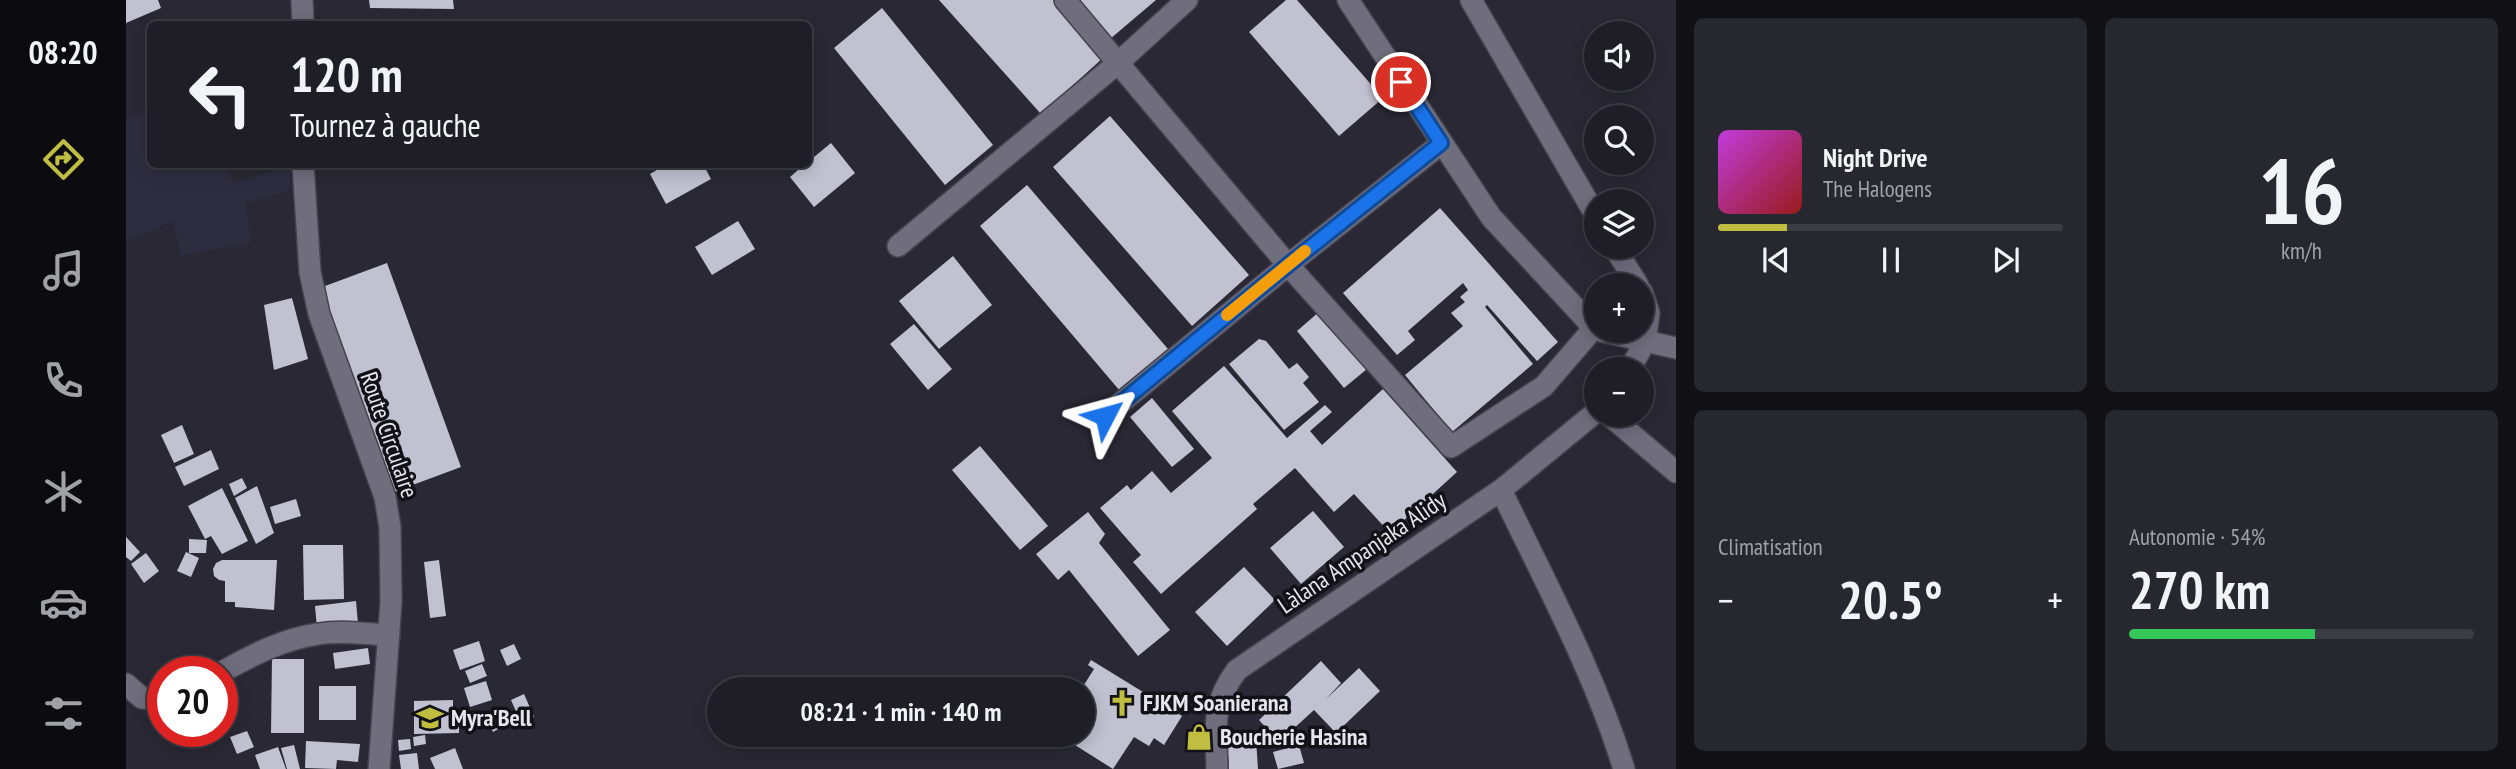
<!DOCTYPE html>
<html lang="fr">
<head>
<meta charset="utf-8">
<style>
	body { margin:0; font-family:"PT Sans Narrow",sans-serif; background:#27272f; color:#f1f3f6; height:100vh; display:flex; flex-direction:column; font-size:26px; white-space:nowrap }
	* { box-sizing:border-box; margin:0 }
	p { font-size:23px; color:#a1a2a7 }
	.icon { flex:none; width:38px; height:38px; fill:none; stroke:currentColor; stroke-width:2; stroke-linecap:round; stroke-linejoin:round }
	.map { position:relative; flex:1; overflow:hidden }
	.drawer { display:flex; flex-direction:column; gap:18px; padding:18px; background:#111015; width:840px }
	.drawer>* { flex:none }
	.banner { position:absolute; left:21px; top:21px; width:665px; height:147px; border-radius:10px; box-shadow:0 4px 18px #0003,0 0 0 2px #3c3c44; background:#1f1e27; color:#f1f3f6; overflow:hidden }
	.tools { position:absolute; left:1458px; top:21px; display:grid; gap:14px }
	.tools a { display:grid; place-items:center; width:70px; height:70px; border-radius:50%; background:#1f1e27; box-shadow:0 4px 18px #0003,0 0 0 2px #3c3c44; font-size:35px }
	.speed { position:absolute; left:21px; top:656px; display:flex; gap:14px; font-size:35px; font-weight:700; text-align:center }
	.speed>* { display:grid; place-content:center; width:91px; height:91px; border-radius:50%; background:#1f1e27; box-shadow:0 4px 18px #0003,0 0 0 2px #3c3c44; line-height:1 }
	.speed .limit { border:10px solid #d22; background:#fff; color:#111 }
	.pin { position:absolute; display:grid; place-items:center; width:60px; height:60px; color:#fff; margin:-30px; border:4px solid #fff; border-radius:50%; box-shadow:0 2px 7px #0007 }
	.me { position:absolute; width:77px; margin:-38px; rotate:51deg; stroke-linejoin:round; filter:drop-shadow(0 0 5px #0008) }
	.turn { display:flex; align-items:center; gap:24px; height:147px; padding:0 28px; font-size:32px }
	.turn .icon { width:91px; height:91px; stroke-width:2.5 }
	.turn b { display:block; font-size:49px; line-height:60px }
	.big { font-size:52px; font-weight:800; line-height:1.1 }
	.drawer .widget { flex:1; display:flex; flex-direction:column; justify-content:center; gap:10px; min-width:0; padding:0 24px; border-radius:10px; background:#27272f }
	.drawer .dial { align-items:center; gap:0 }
	.dial b { font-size:91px; line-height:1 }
	.song { display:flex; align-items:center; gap:21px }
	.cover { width:84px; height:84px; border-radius:10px; background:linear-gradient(135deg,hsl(290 70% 55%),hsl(0 70% 35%)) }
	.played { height:7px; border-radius:4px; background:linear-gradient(90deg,#c0be41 20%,#3c3c44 20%) }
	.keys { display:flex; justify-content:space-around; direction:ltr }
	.heat { display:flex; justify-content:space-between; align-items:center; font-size:38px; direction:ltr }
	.charge { height:10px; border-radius:5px; background:linear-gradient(90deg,#34c759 54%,#3c3c44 0) }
	.drawer .tiles { flex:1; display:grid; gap:18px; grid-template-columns:repeat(2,1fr) }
	.trip { position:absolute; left:581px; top:677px; width:388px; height:70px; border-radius:35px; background:#1f1e27; box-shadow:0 4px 18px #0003,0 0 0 2px #3c3c44; font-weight:800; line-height:70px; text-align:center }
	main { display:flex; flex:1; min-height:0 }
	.tab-bar { display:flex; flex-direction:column; width:126px; justify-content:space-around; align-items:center; background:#0c0c10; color:#a1a2a7 }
	.tab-bar .icon { width:49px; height:49px }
	.tab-bar .selected { color:#c0be41 }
	.tab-bar b { font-size:32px; color:#f1f3f6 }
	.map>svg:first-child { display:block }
</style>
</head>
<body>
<main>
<nav class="tab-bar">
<b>08:20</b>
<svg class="icon selected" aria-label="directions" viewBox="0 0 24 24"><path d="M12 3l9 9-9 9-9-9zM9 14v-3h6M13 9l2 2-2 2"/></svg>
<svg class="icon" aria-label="music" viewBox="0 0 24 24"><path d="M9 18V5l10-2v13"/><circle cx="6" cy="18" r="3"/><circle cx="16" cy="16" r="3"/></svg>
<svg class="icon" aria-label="phone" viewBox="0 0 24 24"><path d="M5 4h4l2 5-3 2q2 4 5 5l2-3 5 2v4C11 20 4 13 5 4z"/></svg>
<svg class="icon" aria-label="climate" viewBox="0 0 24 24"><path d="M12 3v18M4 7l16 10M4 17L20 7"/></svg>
<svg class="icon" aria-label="car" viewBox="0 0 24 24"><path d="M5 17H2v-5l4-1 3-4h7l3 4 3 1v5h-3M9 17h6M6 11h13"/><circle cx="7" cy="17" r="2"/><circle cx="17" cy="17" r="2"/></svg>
<svg class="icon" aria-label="filters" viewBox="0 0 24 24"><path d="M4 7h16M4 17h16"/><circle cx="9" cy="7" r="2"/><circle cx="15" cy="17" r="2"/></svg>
</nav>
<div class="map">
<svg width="1550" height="769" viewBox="0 0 1550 769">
	<rect width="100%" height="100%" fill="#292834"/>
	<path fill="#2e2c3f" d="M24 109V164L103 165 107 183 166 165 163 190 120 203 125 243 55 255 47 221 0 242V118Z"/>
	<g fill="#c2c1d1">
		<path d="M0 0H32L35 8 0 23Z"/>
		<path d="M243 0H327L328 9 244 8Z"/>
		<path d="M813 0H927L978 57 915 114Z"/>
		<path d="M950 0H1030L984 39Z"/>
		<path d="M1160 0H1171L1257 98 1213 136 1123 32Z"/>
		<path d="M756 8 867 145 819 185 708 48Z"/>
		<path d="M984 116 1123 275 1066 326 927 167Z"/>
		<path d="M705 143 729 173 688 207 664 177 679 164H682V162Z"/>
		<path d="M541 164H577L585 179 540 204 524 174Z"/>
		<path d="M901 185 1042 349 994 391 854 226Z"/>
		<path d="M1314 208 1432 342 1411 361 1361 305 1359 307 1407 364 1326 432 1279 375 1337 326 1325 313 1339 302 1334 297 1342 290 1337 283 1282 331 1289 340 1271 355 1217 293Z"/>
		<path d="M612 221 629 249 586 275 569 247Z"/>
		<path d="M827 256 866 305 813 349 773 301Z"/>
		<path d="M261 263 335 467 265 493 191 289Z"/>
		<path d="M166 298 182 359 148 370 138 305Z"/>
		<path d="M1194 311 1241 369 1218 388 1171 331Z"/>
		<path d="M788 324 826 369 802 390 764 344Z"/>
		<path d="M1133 339 1140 341 1163 369 1171 363 1183 377 1177 383 1193 402 1158 430 1103 364Z"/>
		<path d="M1098 366 1161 438 1199 405 1206 412 1184 431 1196 445 1257 389 1331 472 1264 533 1228 494 1208 512 1169 468 1127 504 1131 509 1035 594 1007 562 1015 555 974 508 1001 485 1005 490 1026 471 1045 493 1086 458 1046 411Z"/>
		<path d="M1026 398 1068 449 1046 467 1004 417Z"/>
		<path d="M56 425 68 454 48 463 35 435Z"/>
		<path d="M854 446 922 526 894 550 826 470Z"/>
		<path d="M85 450 93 469 58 486 49 467Z"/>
		<path d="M116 478 121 488 108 496 103 484Z"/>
		<path d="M131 486 148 533 130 544 109 498Z"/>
		<path d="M96 488 122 541 96 554 85 536 79 539 62 506Z"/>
		<path d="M170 499 175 516 149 524 144 507Z"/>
		<path d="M1187 511 1218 547 1175 584 1144 548Z"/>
		<path d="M962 512 979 534 973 543 1044 630 1012 656 943 570 932 580 910 554Z"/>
		<path d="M0 537 14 552 5 561 0 557Z"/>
		<path d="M63 539 81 540 80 553H63Z"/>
		<path d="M177 545H217L218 599 178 600Z"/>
		<path d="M60 552 73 558 65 577 51 571Z"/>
		<path d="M20 553 33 571 18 583 5 564Z"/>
		<path d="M96 560H151L148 610 109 607V602H99V581L93 580 88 576 87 569 90 563Z"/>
		<path d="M313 560 320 616 304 618 298 562Z"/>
		<path d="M1118 567 1149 600 1101 646 1069 612Z"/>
		<path d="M230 601 232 624 191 628 189 606Z"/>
		<path d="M353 641 359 661 334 670 327 650Z"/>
		<path d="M388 644 395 659 381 666 374 650Z"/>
		<path d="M242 648 244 664 209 669 207 653Z"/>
		<path d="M146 659H178V733H145Z"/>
		<path d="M965 660 1056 716 1038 745 1028 738 1023 746 1008 737 987 769 933 735H957V690H948L951 685 956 688 968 669 962 665Z"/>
		<path d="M1195 661 1215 683 1200 699 1233 668 1254 691 1210 733 1188 710 1153 742 1133 720Z"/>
		<path d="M356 664 361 676 344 683 339 671Z"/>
		<path d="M360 681 366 700 344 707 338 688Z"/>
		<rect x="193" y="686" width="37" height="34"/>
		<path d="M398 694 408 717 395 723 385 700Z"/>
		<path d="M327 700V723L333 722V733L288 734V701Z"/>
		<path d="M379 707 386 721 367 732 360 717Z"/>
		<path d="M121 731 128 747 111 754 104 737Z"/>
		<path d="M299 735 300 744 288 746 287 737Z"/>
		<path d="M284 739 285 749 273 751 272 740Z"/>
		<path d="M1130 739 1132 769H1103L1101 741Z"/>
		<path d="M180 741 234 744 232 762 211 760 210 769 179 768Z"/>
		<path d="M168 745 174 769H161L155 748Z"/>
		<path d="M1173 745 1178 763 1152 769 1147 752Z"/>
		<path d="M152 747 160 769H134L129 755Z"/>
		<path d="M329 748 337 769H309L304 758Z"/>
		<path d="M291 753 293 769H275L273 755Z"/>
	</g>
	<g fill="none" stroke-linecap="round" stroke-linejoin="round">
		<defs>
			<g id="minor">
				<path d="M176 0 177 24"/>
				<path d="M939 0 1162 265 1325 447 1418 386 1467 329"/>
				<path d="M1222 0 1365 217 1470 330"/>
				<path d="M1345 0 1470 216"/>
				<path d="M177 164 184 272 193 314 259 497 264 527 265 602 253 769"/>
				<path d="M772 246 992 63 1061 0"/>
				<path d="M1488 247 1512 285"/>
				<path d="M1475 331 1550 348"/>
				<path d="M1504 369 1519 342 1523 313 1516 292"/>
				<path d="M1483 415 1550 472"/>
				<path d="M979 416 1162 265 1316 143"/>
				<path d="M1375 490C1419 582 1468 671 1498 769"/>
				<path d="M96 672C126 655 157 639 192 634 215 630 240 634 263 635"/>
				<path d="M0 684 16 698 37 699"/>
				<path d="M1091 769C1090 728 1085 704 1111 670L1375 490 1470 412"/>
			</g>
		</defs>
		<use href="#minor" stroke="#45434e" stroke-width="24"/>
		<use href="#minor" stroke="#706e7d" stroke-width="21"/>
	</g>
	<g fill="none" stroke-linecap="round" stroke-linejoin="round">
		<defs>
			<path id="route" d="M979 416 1162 265 1315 143 1275 82"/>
		</defs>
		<use href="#route" stroke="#114b97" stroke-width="18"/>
		<use href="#route" stroke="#1a73e8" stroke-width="12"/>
		<path stroke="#f59e0b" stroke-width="12" d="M1101 315 1179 251"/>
	</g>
	<defs>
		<symbol id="church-bare" viewBox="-9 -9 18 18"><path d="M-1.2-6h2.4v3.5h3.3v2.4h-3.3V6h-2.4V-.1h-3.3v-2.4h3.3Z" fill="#c0be41" stroke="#121117" stroke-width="2.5" paint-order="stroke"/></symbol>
		<symbol id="school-bare" viewBox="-9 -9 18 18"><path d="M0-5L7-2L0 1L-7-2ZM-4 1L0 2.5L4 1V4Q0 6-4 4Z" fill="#c0be41" stroke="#121117" stroke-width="2.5" paint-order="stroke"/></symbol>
		<symbol id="shop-bare" viewBox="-9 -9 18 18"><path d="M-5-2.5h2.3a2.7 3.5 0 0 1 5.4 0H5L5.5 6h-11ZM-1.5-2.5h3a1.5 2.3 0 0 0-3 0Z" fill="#c0be41" stroke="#121117" stroke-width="2.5" paint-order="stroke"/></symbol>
	</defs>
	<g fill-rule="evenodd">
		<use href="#church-bare" x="977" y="684" width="38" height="38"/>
		<use href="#school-bare" x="285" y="699" width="38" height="38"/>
		<use href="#shop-bare" x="1054" y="718" width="38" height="38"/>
	</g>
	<g text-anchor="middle" stroke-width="7" stroke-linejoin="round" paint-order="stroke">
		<g font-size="24" fill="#e6e5ed" stroke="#121117">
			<text transform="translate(263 435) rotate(71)" y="8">Route Circulaire</text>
			<text transform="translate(1236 553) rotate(-34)" y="8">Làlana Ampanjaka Alidy</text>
		</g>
		<g font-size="24" font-weight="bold" fill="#e6e5ed" stroke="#121117" text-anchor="start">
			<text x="1017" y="711">FJKM Soanierana</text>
			<text x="325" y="726">Myra'Bell</text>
			<text x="1094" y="745">Boucherie Hasina</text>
		</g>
	</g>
</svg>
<div class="tools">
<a><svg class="icon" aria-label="sound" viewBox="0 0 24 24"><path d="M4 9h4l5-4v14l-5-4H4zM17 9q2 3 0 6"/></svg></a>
<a><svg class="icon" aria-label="search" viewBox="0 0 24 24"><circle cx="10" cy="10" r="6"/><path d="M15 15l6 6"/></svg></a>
<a><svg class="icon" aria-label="layers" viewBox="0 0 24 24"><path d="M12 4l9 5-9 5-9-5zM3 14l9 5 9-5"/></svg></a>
<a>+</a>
<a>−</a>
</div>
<div class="speed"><div class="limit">20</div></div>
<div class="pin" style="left:1275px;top:82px;background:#d93025"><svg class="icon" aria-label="arrive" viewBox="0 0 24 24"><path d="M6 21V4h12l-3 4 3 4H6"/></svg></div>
<svg class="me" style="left:979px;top:416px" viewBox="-20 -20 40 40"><path d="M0-17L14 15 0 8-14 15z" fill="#1a73e8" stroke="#fff" stroke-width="4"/></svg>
<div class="trip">08:21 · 1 min · 140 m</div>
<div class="banner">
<div class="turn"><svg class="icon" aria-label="left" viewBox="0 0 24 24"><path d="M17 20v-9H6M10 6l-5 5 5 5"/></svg><div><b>120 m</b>Tournez à gauche</div></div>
</div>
</div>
<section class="drawer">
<div class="tiles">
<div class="widget">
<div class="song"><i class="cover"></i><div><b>Night Drive</b><p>The Halogens</p></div></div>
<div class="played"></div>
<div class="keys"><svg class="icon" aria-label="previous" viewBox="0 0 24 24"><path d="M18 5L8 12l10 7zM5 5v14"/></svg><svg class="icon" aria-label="pause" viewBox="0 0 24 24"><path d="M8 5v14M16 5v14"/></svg><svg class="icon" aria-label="next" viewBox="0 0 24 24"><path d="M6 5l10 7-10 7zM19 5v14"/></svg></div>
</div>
<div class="widget dial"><b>16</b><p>km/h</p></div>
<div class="widget"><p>Climatisation</p>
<div class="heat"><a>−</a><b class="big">20.5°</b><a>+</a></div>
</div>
<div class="widget"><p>Autonomie · 54%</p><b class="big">270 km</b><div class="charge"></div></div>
</div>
</section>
</main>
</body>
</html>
